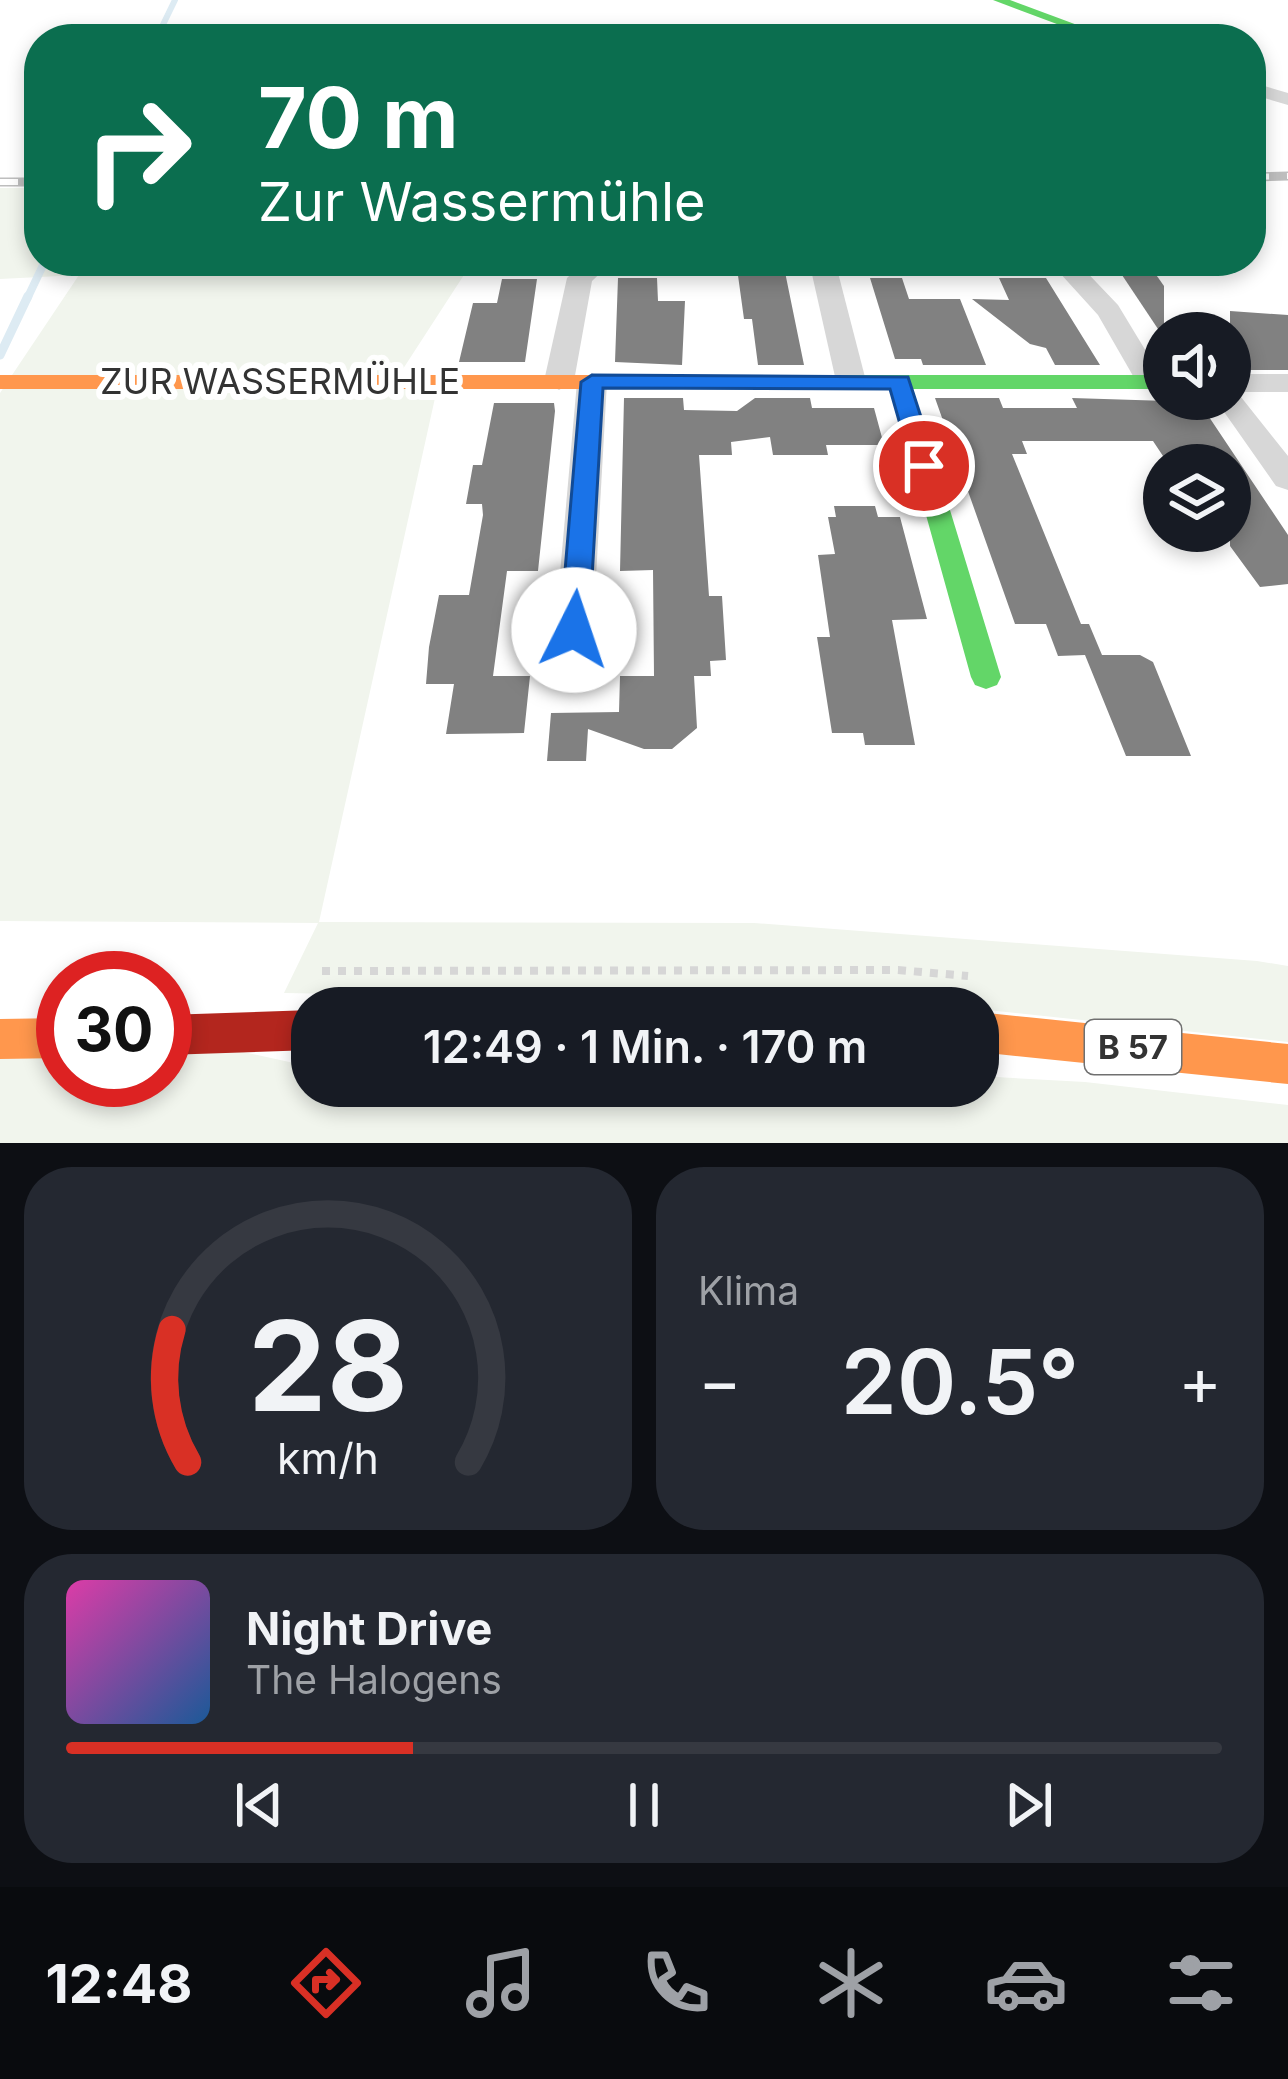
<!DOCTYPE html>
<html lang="de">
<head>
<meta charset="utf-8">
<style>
	body { margin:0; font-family:Inter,sans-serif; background:#242831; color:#f1f3f6; height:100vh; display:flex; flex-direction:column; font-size:45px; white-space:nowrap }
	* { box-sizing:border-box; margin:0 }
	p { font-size:39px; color:#9ea1a6 }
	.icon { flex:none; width:66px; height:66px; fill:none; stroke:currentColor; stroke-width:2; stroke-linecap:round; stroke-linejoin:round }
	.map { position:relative; height:1143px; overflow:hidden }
	.side { display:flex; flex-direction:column; gap:24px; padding:24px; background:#0d0f14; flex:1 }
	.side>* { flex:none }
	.banner { position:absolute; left:24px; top:24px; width:1242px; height:252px; border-radius:48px; box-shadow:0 6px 18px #0003; background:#0b6e4f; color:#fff; overflow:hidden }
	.fabs { position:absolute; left:1143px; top:312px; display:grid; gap:24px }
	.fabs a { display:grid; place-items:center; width:108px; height:108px; border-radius:50%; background:#171b24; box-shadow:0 6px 18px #0003; font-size:60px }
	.speed { position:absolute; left:36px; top:951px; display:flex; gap:24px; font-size:60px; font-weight:700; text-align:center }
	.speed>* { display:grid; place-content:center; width:156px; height:156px; border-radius:50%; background:#171b24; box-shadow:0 6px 18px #0003; line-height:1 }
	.speed .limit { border:18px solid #d22; background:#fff; color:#111 }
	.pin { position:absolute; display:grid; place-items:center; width:102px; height:102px; color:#fff; margin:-51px; border:6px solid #fff; border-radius:50%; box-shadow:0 3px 12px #0007 }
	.me { position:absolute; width:132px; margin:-66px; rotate:4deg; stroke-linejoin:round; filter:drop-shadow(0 0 9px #0008) }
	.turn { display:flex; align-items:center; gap:42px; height:252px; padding:0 36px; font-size:54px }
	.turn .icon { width:156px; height:156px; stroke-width:2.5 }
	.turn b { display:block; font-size:84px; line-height:102px }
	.big { font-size:90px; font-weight:600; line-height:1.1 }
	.side .card { flex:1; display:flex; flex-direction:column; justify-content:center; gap:18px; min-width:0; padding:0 42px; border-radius:48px; background:#242831 }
	.side .dial { align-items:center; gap:0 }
	.dial svg { height:312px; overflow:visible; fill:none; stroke:#363941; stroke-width:7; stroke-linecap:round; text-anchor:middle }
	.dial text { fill:#f1f3f6; stroke:none }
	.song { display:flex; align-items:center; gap:36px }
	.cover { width:144px; height:144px; border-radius:18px; background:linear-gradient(135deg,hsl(320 70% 55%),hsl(210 70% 35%)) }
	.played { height:12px; border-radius:6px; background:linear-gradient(90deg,#d93025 30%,#363941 30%) }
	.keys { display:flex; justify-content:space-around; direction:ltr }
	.heat { display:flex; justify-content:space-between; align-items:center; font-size:66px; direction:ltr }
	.side .tiles { flex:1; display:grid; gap:24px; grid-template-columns:1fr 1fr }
	.card:last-child { grid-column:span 2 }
	.trip { position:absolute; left:291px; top:987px; width:708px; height:120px; border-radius:48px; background:#171b24; box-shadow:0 6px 18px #0003; font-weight:600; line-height:120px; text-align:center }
	.tabs { display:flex; height:192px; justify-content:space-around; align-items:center; background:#090b0e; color:#9ea1a6 }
	.tabs .icon { width:84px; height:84px }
	.tabs .current { color:#d93025 }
	.tabs b { font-size:54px; color:#f1f3f6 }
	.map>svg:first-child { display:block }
</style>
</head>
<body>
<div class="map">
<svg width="1288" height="1143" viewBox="0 0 1288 1143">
	<rect width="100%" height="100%" fill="#fff"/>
	<g fill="#f1f5ed">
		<path d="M0 188H39V261H473L401 372 435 398 319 922 754 923 1257 961 1288 966V1042L941 1005 284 993 318 923 0 921V393L79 275 0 279Z"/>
		<path d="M165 1035 312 1067V1086H978V1076L1085 1082 1288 1105V1143H0V1039L63 1038V1080H165Z"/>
	</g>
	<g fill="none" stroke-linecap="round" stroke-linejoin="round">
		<path stroke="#ddebf3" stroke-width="6" d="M156 39 175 0"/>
		<path stroke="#ddebf3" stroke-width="8" d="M27 299 45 261"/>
		<path stroke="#ddebf3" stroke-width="9" d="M0 355 28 296"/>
	</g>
	<g fill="#818181">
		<path d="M736 261H772L774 273 785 272 804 365H758L752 319H744Z"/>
		<path d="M1118 269H1152L1164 286V338Z"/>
		<path d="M618 278H657L658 301H685L682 365 615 362Z"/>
		<path d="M870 278H902L909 299H960L986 365H923L921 359H895Z"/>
		<path d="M999 278H1046L1100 365H1055L1046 348 1030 344 972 299 1009 300Z"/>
		<path d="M502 279H537L525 362H459L473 303H497Z"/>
		<path d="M1230 311 1288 315V370H1245L1238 360H1230Z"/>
		<path d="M624 398H683L684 410 737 411 755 398H810L812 408H874L884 445H826L828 455H773L770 437 731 442 732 455H699L709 596H722L726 660 710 661 711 676H694L697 728 672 749H644L588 729 586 761H547L551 713 619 712 620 676H654L653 570 620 571Z"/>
		<path d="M935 398H999L1003 408H1077L1072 398 1199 402 1288 535V584L1260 587 1230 546V465H1169L1153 441H1022L1027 454H1012L1081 624H1089L1102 655H1140L1153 662 1191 756H1126L1085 655 1058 656 1046 624H1015Z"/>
		<path d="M494 403H554L555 411 538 571H507L493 676H530L524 733 446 734 454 684H426L429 647 439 595H469L483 515 482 504H466L473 465H482Z"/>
		<path d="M834 506H875L878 517H900L927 619 892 620 915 745H865L863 733H832L817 637H830L818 555 835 554 828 517H836Z"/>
	</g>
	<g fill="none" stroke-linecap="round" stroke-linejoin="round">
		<g stroke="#d6d6d6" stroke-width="8" stroke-dasharray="8 8" stroke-linecap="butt">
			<path d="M322 971 898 970 968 976"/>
			<path d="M64 977 165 974"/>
		</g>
		<g fill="#d7d7d7" fill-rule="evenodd">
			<path d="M1251 82 1288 93V105L1251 94Z"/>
			<path d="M585 261H613L592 281 574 381 559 390 544 381 567 278Z"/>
			<path d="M809 261H835L866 381 861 387H841L836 381Z"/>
			<path d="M1049 261H1076L1118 305 1164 381 1160 388H1140L1098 315Z"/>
			<path d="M592 373 607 382 593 630 587 640 574 644 561 640 555 630 577 382Z"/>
			<path d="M1230 374H1288V392H1237L1288 456V490L1276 486 1215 399H1230Z"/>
		</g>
		<g fill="#63d668" fill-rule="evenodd">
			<path d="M993 0H1010L1115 39H1097Z"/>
			<path d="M604 375H1164V389H913L1001 677 997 685 986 689 975 685 971 677 891 389 596 387 593 382Z"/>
		</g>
		<g fill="#ff974d" fill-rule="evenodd">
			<path d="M0 375H604L615 382 604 389H0Z"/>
			<path d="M978 1012 1288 1044V1084L978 1052Z"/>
			<path d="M63 1018V1058L0 1059V1019Z"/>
		</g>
		<path fill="#b3261e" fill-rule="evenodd" d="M312 1010V1050L165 1055V1015Z"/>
		<defs>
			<g id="rail">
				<path d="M1251 177 1288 176"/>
				<path d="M0 182H39"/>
			</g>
		</defs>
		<use href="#rail" stroke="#bebebe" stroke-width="9"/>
		<use href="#rail" stroke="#fff" stroke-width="6" stroke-dasharray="18" stroke-linecap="butt"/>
	</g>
	<path fill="#1a73e8" stroke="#114b97" stroke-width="3" d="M592 375 908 377 937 466 924 474 912 466 890 389 603 388 589 630 574 641 560 630 581 382Z"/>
	<g text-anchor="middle" stroke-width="12" stroke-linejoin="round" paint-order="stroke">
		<rect fill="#fff" stroke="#707070" stroke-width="3" x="1085" y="1020" width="96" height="54" rx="9"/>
		<g font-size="33" font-weight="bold" fill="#333">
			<text x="1133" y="1059">B 57</text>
		</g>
		<g font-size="36" fill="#333" stroke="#fff">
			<text x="280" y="394">ZUR WASSERMÜHLE</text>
		</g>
	</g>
</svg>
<div class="fabs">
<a><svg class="icon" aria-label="sound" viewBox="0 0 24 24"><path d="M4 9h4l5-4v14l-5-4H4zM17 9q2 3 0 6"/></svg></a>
<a><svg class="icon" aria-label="layers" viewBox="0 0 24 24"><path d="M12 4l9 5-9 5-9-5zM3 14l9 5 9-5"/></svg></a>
</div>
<div class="speed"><div class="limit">30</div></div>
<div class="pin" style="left:924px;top:466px;background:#d93025"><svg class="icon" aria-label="arrive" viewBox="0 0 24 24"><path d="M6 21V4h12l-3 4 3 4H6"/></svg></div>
<svg class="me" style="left:574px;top:630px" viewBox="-20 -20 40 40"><circle r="19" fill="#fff"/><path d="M0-13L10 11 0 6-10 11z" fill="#1a73e8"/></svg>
<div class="trip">12:49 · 1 Min. · 170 m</div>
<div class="banner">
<div class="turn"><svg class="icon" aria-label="right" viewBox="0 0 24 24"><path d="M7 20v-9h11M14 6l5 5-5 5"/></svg><div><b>70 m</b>Zur Wassermühle</div></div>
</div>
</div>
<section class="side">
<div class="tiles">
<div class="card dial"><svg viewBox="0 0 100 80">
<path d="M14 69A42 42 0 1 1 86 69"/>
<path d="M14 69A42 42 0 0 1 10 35" stroke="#d93025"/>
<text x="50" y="56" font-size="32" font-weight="700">28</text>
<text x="50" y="72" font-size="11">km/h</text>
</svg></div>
<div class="card"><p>Klima</p>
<div class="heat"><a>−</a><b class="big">20.5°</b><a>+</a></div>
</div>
<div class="card">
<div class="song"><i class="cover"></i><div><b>Night Drive</b><p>The Halogens</p></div></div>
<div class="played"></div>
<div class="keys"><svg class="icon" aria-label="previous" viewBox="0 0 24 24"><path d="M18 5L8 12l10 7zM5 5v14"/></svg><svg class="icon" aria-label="pause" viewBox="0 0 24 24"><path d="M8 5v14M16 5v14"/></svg><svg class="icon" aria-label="next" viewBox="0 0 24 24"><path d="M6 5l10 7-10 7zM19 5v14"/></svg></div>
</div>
</div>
</section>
<nav class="tabs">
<b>12:48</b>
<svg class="icon current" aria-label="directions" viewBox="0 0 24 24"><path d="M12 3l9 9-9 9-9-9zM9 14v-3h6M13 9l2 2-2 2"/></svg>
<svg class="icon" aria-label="music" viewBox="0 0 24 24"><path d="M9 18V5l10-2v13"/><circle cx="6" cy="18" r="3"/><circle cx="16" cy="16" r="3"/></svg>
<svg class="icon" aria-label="phone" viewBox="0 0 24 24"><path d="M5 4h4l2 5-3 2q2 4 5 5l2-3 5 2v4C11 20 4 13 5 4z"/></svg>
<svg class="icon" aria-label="climate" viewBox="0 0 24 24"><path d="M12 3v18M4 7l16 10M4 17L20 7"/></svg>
<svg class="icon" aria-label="car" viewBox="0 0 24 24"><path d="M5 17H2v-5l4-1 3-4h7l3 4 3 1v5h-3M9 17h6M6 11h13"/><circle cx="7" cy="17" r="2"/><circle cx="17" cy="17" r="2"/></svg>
<svg class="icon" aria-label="filters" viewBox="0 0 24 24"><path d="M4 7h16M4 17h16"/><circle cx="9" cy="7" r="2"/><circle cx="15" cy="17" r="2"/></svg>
</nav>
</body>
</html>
